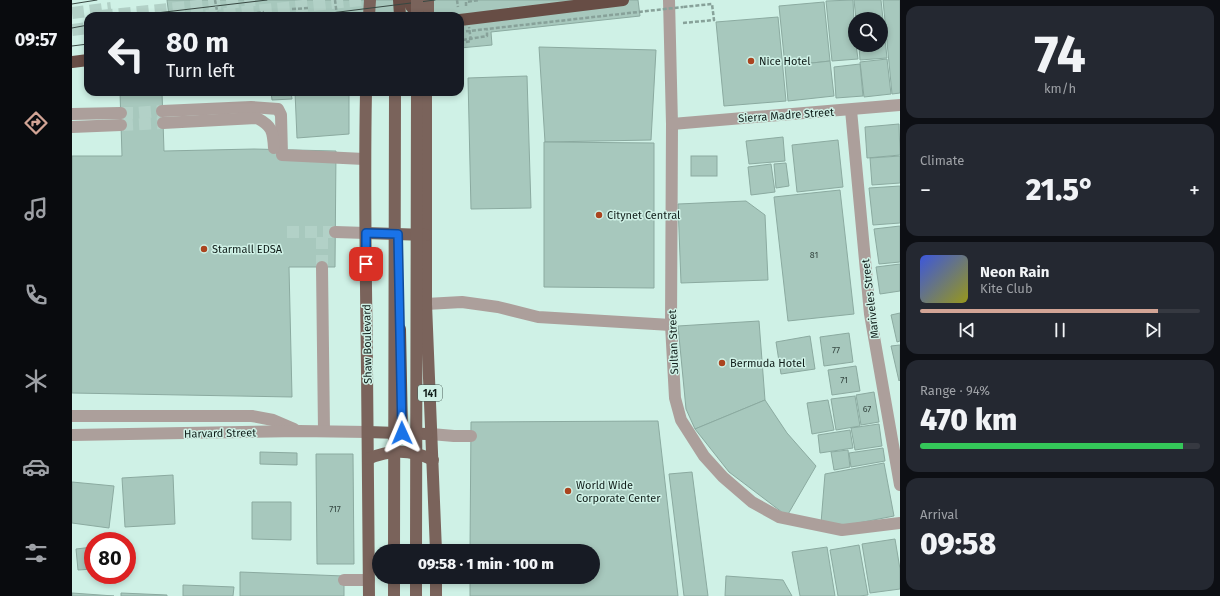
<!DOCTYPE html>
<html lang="en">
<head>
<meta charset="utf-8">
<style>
	body { margin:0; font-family:"Fira Sans",sans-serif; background:#242831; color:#f1f3f6; height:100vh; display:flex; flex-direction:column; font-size:15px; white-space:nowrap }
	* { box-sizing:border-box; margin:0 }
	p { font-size:13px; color:#9ea1a6 }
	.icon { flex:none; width:22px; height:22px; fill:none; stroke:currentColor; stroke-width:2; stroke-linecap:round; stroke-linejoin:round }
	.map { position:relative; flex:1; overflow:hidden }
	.side { display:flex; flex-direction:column; gap:6px; padding:6px; background:#0d0f14; width:320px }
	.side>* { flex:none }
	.hud { position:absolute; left:12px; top:12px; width:380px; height:84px; border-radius:12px; box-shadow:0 2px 6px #0003; background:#171b24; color:#f1f3f6; overflow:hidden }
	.tools { position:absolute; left:776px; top:12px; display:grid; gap:8px }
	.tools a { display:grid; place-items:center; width:40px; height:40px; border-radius:50%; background:#171b24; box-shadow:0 2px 6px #0003; font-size:20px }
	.speed { position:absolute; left:12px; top:532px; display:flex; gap:8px; font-size:20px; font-weight:700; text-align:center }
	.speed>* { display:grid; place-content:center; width:52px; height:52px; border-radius:50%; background:#171b24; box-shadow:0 2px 6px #0003; line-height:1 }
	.speed .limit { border:6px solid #d22; background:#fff; color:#111 }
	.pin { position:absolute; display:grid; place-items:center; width:34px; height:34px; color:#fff; margin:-17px; border-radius:8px; box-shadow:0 2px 6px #0006 }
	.me { position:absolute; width:44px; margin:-22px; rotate:359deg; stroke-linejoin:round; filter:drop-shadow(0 0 3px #0008) }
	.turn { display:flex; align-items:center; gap:14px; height:84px; padding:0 16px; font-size:18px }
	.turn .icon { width:52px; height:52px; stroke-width:2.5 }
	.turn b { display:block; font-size:28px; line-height:34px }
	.big { font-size:30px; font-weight:800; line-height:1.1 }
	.side .card { flex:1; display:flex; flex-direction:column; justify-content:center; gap:6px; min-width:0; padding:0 14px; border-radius:12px; background:#242831 }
	.side .dial { align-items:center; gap:0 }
	.dial b { font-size:52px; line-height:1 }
	.song { display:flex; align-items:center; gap:12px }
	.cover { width:48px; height:48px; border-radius:6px; background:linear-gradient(135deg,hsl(230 70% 55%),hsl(60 70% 35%)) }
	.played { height:4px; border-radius:2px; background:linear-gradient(90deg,#d2a495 85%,#363941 85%) }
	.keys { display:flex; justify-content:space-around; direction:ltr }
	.heat { display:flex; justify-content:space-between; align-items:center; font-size:22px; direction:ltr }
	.charge { height:6px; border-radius:3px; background:linear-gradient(90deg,#34c759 94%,#363941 0) }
	.trip { position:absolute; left:300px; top:544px; width:228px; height:40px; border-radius:20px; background:#171b24; box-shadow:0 2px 6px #0003; font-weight:800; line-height:40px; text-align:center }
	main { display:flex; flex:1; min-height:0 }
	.menu { display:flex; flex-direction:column; width:72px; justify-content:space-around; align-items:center; background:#090b0e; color:#9ea1a6 }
	.menu .icon { width:28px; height:28px }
	.menu .active { color:#d2a495 }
	.menu b { font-size:18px; color:#f1f3f6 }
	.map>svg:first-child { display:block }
</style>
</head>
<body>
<main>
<nav class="menu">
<b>09:57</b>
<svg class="icon active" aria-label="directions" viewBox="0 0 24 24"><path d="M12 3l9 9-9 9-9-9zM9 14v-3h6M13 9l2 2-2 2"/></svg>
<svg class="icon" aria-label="music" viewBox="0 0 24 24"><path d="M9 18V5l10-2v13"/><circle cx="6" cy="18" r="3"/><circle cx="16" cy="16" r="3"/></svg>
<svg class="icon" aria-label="phone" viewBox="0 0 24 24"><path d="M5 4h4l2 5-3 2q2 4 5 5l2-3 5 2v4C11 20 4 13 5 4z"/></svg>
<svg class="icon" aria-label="climate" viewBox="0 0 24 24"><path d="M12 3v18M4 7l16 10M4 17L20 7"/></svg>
<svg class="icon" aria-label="car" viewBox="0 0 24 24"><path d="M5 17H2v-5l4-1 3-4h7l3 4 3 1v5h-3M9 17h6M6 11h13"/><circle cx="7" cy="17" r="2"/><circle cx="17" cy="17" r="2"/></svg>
<svg class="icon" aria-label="filters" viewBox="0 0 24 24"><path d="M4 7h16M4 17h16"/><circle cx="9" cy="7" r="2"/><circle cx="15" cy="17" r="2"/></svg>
</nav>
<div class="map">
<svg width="828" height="596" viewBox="0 0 828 596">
	<rect width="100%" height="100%" fill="#cff1e6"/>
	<g fill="#a7c8bd" stroke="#8baaa0">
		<path d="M95 0H566L568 16 419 32 420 45 388 48V16H97Z"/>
		<path d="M781 0 783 45H784L786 59 760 61 754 1Z"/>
		<path d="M782 0H809L815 58 788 60 787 45H809V19H784Z"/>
		<path d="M811 0H828V93L820 94Z"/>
		<path d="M752 2 758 61 713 66 707 6Z"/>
		<path d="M706 17 714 101 652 106 644 22Z"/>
		<path d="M467 47 584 50 579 140 473 142Z"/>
		<path d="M815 59 819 94 792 97 788 62Z"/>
		<path d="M758 61 762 96 716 101 713 66Z"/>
		<path d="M788 64 791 96 764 98 762 67Z"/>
		<path d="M455 76 459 208 399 209 396 78Z"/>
		<path d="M48 92H90L92 151 182 149 264 151 263 267H217L220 397 0 393V156H50Z"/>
		<path d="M199 92H219L220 99 200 100Z"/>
		<path d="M223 92H277V134L225 138Z"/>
		<path d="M827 124 828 155 795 158 793 127Z"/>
		<path d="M711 137 713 161 677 164 674 141Z"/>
		<path d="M766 140 771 187 725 192 720 145Z"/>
		<path d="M472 142 582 143V288L472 287Z"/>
		<rect x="619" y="156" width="26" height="20"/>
		<path d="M828 156V183L800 185 798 158Z"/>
		<path d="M714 163 717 186 704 188 702 164Z"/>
		<path d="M699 164 703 192 679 195 676 167Z"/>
		<path d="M828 186V223L801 225 797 188Z"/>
		<path d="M768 190 782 314 716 321 702 197Z"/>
		<path d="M674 201 693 215 696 280 609 283 606 204Z"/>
		<path d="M828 226V262L807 264 802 229Z"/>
		<path d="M828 264V291L808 294 804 267Z"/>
		<path d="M828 313V341L825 342 819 315Z"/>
		<path d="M687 321 693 400 623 429 614 409 606 326Z"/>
		<path d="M777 333 781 362 752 366 748 337Z"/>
		<path d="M738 336 743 369 709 374 704 342Z"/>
		<path d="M828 345V380L827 381 819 346Z"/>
		<path d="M784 366 788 391 760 395 756 370Z"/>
		<path d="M802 392 807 422 789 425 784 395Z"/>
		<path d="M783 396 788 426 764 430 759 399Z"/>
		<path d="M693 400 715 433 744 466 715 516 657 472 623 429Z"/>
		<path d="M756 400 762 430 740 434 735 403Z"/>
		<path d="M586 421 606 596H398V577H521V551H398L399 422Z"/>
		<path d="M807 424 810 446 783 450 779 428Z"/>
		<path d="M778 430 781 448 748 453 746 435Z"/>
		<path d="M811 448 813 461 779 467 777 453Z"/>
		<path d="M776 450 778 467 762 470 759 452Z"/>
		<path d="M188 452 225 453V465L188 464Z"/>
		<path d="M244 454H281L282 564H245Z"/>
		<path d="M812 463 822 516 776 525 749 523 753 474Z"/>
		<path d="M620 472 636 596H612L597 474Z"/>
		<path d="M101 475 103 524 53 527 50 478Z"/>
		<path d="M0 482 42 486 37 528 0 523Z"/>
		<path d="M180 502H219V540L180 539Z"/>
		<path d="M823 539 828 569V589L798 593 790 544Z"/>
		<path d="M787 545 796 595 787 596H766L758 550Z"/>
		<path d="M21 547V569L6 570 4 549Z"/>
		<path d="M755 547 763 596H728L720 552Z"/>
		<path d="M168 572 272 576V596H168Z"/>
		<path d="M654 576 711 580 720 596H653Z"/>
		<path d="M111 585 162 587 161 596H111Z"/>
		<path d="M0 593 42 596H0Z"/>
		<path d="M49 593 95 595V596H49Z"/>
	</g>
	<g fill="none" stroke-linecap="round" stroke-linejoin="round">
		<g stroke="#b2d1c7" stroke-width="12" stroke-dasharray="12 6" stroke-linecap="butt">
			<path d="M0 13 39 8"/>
			<path d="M29 16 183 0"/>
			<path d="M49 113H64L90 111"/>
			<path d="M49 125 91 123"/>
			<path d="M215 232H263"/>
			<path d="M250 267V231"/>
		</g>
		<g stroke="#b2d1c7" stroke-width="12" stroke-dasharray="12 6" stroke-linecap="butt">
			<path d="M134 16 289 0"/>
			<path d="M0 30 16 28"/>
		</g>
		<g stroke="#87a199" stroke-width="2.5" stroke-dasharray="4 2" stroke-linecap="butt">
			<path d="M263 0 265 16"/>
			<path d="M385 0 386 7"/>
			<path d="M394 6V2L407 0"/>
			<path d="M220 9 238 8"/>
			<path d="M179 14 192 12"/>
			<path d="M611 23 642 20 640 4 611 7"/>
			<path d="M390 34 391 40 415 36V30"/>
		</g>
		<g stroke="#ac9f9b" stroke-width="12">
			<path d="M597 0 600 124 599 325 603 398 609 420 632 456 651 477 680 502 707 517 770 530 828 523"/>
			<path d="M779 110 798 314 828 485"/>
			<path d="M90 111 179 107 206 109 209 115 210 155 292 159"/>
			<path d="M0 114 49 113"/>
			<path d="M91 123 185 118C200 126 201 131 202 148"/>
			<path d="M600 124 828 105"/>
			<path d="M0 127 49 125"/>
			<path d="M263 232 294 233"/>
			<path d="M250 267 252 431"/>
			<path d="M354 304 390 302 426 307 466 317 599 325"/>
			<path d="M0 416H180L201 420 222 429"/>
			<path d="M359 434 382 436H399"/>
			<path d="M0 435 227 431 296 432"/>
			<path d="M272 580H297"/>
		</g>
		<g stroke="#7a635b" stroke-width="12">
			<path d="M356 0V16"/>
			<path d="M297 16 298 0"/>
			<path d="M294 92C292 185 294 277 295 370 296 445 296 521 297 596"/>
			<path d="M354 92V304L364 551"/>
			<path d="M294 233 354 235"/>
			<path d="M296 432 355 434"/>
			<path d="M296 459C318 449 339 449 361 460"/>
			<path d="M364 577V596"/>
			<path d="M322 596V577"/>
			<path d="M344 596V577"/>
		</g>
		<g stroke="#674d45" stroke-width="12">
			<path d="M327 0 328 16"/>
			<path d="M337 0 339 6 347 16"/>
			<path d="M388 20 551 0"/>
			<path d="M0 62 16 60"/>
			<path d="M328 329 330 433"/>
		</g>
		<g stroke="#374842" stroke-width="1">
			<path d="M0 4 25 0"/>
			<path d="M59 16 195 0"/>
			<path d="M235 16 363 0"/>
			<path d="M0 28 16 25"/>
			<path d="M0 46 16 44"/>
		</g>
		<g stroke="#87a199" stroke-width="2.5" stroke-dasharray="4 2" stroke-linecap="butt">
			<path d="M143 0 146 16"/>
			<path d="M388 32 611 7"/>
			<path d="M388 43 399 41 397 27"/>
		</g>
		<g stroke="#7a635b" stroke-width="12">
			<path d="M345 16V0"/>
			<path d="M322 551 323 92"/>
			<path d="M344 551 345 92"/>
		</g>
	</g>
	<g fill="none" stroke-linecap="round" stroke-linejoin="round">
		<defs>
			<path id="route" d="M294 264V233L326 234 330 433"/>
		</defs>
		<use href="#route" stroke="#114b97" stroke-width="10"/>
		<use href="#route" stroke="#1a73e8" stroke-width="7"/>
	</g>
	<g fill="#ab441f" stroke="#cff1e6" stroke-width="1.5">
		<circle cx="679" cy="61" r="4"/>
		<circle cx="527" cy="215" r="4"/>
		<circle cx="132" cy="249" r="4"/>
		<circle cx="650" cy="363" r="4"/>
		<circle cx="496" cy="491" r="4"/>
	</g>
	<g text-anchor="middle" stroke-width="3" stroke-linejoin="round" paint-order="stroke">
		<g font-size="9" fill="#364842">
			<text x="742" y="258">81</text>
			<text x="764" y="353">77</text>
			<text x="772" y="383">71</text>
			<text x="795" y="412">67</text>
			<text x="263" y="512">717</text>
		</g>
		<rect fill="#cff1e6" stroke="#495d56" stroke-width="1" x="346" y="385" width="24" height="16" rx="3"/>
		<g font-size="10" font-weight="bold" fill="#101d19">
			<text x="358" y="397">141</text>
		</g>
		<g font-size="11" fill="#101d19" stroke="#cff1e6" text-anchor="start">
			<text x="687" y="65">Nice Hotel</text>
			<text x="535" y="219">Citynet Central</text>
			<text x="140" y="253">Starmall EDSA</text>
			<text x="658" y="367">Bermuda Hotel</text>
			<text x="504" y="489">World Wide<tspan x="504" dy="13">Corporate Center</tspan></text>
		</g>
		<g font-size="11" fill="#101d19" stroke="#cff1e6">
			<text transform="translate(714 115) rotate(-4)" y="4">Sierra Madre Street</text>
			<text transform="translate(798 299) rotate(-97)" y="4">Mariveles Street</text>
			<text transform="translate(601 342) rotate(-92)" y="4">Sultan Street</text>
			<text transform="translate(295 344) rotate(-91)" y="4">Shaw Boulevard</text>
			<text transform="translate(148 433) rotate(-1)" y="4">Harvard Street</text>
		</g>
	</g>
</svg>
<div class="tools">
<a><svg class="icon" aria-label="search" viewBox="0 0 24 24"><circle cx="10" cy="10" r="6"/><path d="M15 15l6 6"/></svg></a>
</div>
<div class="speed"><div class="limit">80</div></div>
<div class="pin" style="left:294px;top:264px;background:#d93025"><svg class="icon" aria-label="arrive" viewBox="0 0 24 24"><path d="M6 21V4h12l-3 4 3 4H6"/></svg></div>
<svg class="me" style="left:330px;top:433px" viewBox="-20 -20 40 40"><path d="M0-17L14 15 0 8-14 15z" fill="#1a73e8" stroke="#fff" stroke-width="4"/></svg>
<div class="trip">09:58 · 1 min · 100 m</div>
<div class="hud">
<div class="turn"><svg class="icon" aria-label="left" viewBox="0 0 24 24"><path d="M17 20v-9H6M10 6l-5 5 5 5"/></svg><div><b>80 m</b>Turn left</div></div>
</div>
</div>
<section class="side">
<div class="card dial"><b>74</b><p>km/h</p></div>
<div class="card"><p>Climate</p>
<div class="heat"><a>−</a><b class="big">21.5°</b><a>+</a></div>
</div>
<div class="card">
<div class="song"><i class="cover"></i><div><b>Neon Rain</b><p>Kite Club</p></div></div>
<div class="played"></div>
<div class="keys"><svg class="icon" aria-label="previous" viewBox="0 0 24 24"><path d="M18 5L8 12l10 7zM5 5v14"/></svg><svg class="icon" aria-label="pause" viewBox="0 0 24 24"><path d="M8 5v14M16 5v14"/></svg><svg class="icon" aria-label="next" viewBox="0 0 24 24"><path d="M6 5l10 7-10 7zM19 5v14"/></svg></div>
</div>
<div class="card"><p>Range · 94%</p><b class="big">470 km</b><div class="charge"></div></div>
<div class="card"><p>Arrival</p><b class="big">09:58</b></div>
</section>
</main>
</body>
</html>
